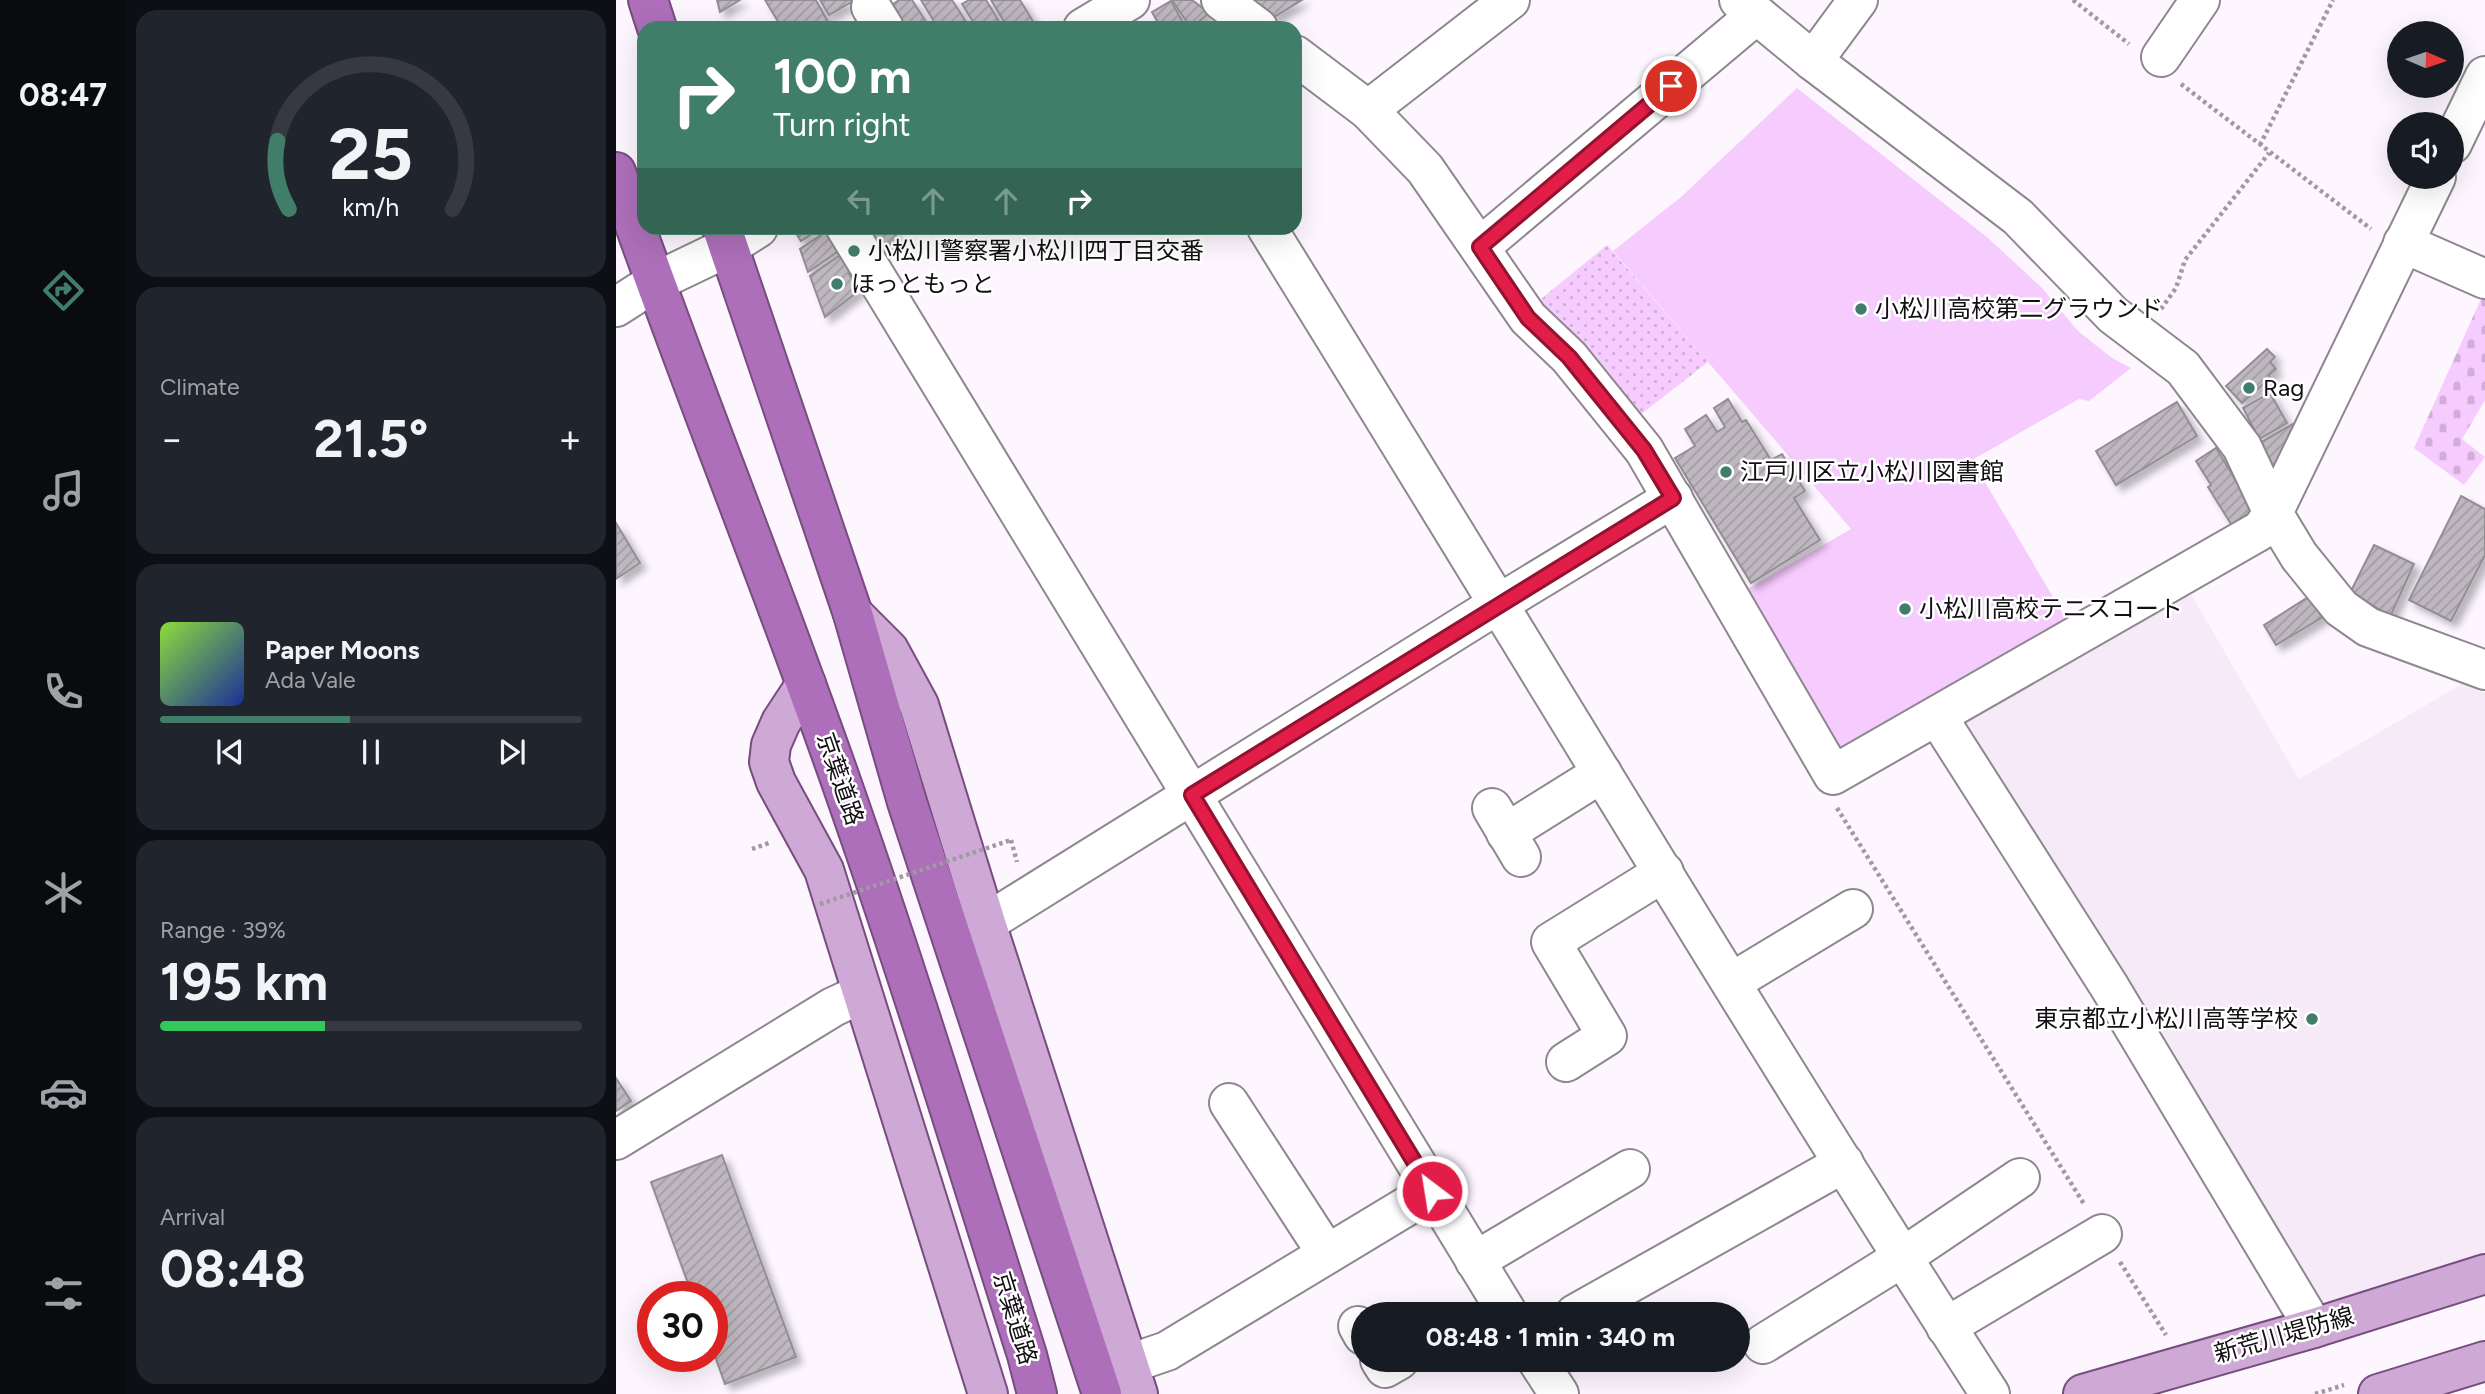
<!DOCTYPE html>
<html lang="en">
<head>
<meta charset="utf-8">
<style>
	body { margin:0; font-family:Figtree,"Noto Sans JP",sans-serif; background:#20242c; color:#f1f3f6; height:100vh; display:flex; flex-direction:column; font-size:26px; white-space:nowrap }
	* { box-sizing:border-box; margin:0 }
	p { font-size:23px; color:#9ea1a6 }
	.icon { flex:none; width:38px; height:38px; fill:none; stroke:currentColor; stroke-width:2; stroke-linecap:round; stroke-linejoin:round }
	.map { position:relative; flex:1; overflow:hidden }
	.side { display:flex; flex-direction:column; gap:10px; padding:10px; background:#0d0f14; width:490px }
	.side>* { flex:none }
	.guide { position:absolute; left:21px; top:21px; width:665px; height:214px; border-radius:21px; box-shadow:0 7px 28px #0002; background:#407e6a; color:#fff; overflow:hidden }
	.needle { width:46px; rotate:92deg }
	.buttons { position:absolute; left:1771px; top:21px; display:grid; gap:14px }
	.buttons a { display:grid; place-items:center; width:77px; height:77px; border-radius:50%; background:#171b24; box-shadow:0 7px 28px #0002; font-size:35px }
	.speed { position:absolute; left:21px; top:1281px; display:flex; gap:14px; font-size:35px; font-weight:700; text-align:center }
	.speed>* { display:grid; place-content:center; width:91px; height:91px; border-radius:50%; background:#171b24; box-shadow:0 7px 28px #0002; line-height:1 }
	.speed .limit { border:10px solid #d22; background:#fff; color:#111 }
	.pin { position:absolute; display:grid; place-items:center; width:60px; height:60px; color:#fff; margin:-30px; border:4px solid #fff; border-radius:50%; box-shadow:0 2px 7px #0007 }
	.me { position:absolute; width:77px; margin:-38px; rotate:329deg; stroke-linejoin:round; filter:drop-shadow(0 0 5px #0008) }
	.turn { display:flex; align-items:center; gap:24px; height:147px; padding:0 21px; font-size:32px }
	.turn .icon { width:91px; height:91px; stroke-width:2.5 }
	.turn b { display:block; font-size:49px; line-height:60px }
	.lanes { display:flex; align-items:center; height:66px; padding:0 21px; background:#0003; justify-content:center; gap:35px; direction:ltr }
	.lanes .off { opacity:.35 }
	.big { font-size:52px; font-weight:700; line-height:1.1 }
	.side .widget { flex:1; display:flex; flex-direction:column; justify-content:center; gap:10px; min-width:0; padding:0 24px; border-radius:21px; background:#20242c }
	.side .dial { align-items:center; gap:0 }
	.dial svg { height:182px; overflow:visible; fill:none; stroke:#363941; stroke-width:7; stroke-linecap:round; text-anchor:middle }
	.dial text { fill:#f1f3f6; stroke:none }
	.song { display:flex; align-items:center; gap:21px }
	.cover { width:84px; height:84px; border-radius:10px; background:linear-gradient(135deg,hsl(90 70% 55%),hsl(230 70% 35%)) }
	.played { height:7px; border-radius:4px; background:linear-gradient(90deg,#407e6a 45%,#363941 45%) }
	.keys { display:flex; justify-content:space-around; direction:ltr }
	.heat { display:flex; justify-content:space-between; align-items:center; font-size:38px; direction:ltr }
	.charge { height:10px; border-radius:5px; background:linear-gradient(90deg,#34c759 39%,#363941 0) }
	.trip { position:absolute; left:735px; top:1302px; width:399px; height:70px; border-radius:35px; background:#171b24; box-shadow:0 7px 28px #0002; font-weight:700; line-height:70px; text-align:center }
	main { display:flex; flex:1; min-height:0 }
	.tabs { display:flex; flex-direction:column; width:126px; justify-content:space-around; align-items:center; background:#090b0e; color:#9ea1a6 }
	.tabs .icon { width:49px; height:49px }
	.tabs .on { color:#407e6a }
	.tabs b { font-size:32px; color:#f1f3f6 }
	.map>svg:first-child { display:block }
</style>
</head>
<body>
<main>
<nav class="tabs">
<b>08:47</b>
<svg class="icon on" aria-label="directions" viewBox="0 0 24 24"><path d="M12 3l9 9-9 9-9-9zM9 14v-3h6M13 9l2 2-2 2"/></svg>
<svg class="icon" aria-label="music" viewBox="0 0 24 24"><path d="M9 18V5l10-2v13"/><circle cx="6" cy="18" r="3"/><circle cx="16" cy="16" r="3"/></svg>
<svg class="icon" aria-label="phone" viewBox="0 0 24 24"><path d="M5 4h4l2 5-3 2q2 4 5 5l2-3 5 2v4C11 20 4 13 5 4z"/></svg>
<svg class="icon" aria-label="climate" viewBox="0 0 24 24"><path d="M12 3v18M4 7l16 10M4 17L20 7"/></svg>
<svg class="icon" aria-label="car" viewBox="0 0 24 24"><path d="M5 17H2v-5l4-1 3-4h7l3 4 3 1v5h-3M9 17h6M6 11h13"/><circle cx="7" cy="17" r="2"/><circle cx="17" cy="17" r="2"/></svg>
<svg class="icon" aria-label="filters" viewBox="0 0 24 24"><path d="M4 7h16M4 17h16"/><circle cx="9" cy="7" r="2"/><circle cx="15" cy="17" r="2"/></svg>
</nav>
<section class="side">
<div class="widget dial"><svg viewBox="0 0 100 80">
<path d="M14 69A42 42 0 1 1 86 69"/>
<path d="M14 69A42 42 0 0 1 9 39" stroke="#407e6a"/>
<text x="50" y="56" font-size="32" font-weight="700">25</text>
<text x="50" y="72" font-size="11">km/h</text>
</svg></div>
<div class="widget"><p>Climate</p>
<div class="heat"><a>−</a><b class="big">21.5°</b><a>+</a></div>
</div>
<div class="widget">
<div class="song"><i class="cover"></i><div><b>Paper Moons</b><p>Ada Vale</p></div></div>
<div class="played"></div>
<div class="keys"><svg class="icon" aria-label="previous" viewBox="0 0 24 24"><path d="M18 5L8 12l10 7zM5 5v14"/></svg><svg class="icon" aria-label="pause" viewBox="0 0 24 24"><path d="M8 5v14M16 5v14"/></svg><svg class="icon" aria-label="next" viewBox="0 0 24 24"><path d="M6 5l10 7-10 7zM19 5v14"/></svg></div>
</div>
<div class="widget"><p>Range · 39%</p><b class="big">195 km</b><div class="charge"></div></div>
<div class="widget"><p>Arrival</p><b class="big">08:48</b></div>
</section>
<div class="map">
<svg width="1869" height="1394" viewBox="0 0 1869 1394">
	<defs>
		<pattern id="cemetery-stones" width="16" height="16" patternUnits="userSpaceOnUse" patternTransform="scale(1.75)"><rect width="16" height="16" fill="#f6cbfe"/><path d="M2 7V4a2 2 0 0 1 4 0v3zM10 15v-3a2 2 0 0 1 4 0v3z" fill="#d2add9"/></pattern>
		<pattern id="park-dots" width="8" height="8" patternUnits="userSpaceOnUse" patternTransform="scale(1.75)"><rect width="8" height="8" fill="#f6cbfe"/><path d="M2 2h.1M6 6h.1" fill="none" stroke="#d2add9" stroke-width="1.8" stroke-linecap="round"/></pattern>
		<pattern id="building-hatch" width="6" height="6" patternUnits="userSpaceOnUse" patternTransform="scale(1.75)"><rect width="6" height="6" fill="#beb7bf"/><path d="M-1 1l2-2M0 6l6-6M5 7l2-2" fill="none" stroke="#a29ca3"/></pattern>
		<filter id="shadow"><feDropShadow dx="6" dy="6" stdDeviation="3.5" flood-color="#0004"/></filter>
	</defs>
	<rect width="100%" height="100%" fill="#fdf6ff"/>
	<path fill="#f6eaf9" d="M1573 591 1683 779 1846 684 1869 692V1260L1806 1281 1697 1304 1341 723Z"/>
	<path fill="url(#cemetery-stones)" d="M1869 290V400L1846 439 1869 457 1848 485 1798 448Z"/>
	<path fill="url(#park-dots)" d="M991 245 1092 362 1019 419 919 304Z"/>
	<path fill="#f6cbfe" d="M1181 88 1372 238 1426 288 1462 331 1496 358 1515 368 1473 401 1463 399 1356 460 1453 624 1231 751 1219 747 1123 594 1235 529 997 251 1065 197Z"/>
	<g fill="url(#building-hatch)" stroke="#938d94" stroke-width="2" filter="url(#shadow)">
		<path d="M101 0H124L104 12Z"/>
		<path d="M149 0H200L212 22 202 28H166Z"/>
		<path d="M204 0H239L213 15Z"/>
		<path d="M283 0H296L314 28H282L276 5Z"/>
		<path d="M305 0H336L354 28H322Z"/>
		<path d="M353 0H370L387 28H361L346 4Z"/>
		<path d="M375 0H404L421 28H392Z"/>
		<path d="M556 0H576L593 13 575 28Z"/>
		<path d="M637 0H686L658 17Z"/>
		<path d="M555 1 570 28H545L536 12Z"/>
		<path d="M181 228H205L185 241 178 230Z"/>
		<path d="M242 228H275L282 239 258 254Z"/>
		<path d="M214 229 227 248 192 272 184 249Z"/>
		<path d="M230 251 242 268 233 274 244 290 209 317 194 276Z"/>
		<path d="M1651 349 1659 357 1654 362 1660 369 1653 375 1654 378 1626 403 1610 386Z"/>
		<path d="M1654 393 1671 423 1643 439 1627 408Z"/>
		<path d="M1112 399 1126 422 1130 420 1155 460 1166 454 1189 491 1178 498 1204 540 1135 583 1059 458 1079 446 1069 429 1090 415 1101 432 1109 427 1098 408Z"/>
		<path d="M1561 402 1581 436 1500 485 1480 451Z"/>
		<path d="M1677 424 1684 437 1660 472 1644 443Z"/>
		<path d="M1600 448 1641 515 1618 529 1592 487 1595 485 1580 461Z"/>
		<path d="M1845 496 1869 509V555L1835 621 1793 600Z"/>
		<path d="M0 523 24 563 0 579Z"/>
		<path d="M1758 545 1798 564 1774 617 1735 591Z"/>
		<path d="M1694 596 1707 617 1660 645 1648 625Z"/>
		<path d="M0 1078 15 1101 0 1111Z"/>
		<path d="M106 1155 180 1357 109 1384 96 1348V1297H77L35 1182Z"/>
	</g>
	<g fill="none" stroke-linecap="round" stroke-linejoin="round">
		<defs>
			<g id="minor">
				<path d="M605 0 642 28"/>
				<path d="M1123 0 1197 61 1402 217 1497 315 1567 368 1626 447 1657 513 1683 556 1725 608 1752 627 1869 670"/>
				<path d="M255 7 268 28"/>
				<path d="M467 28 514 0"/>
				<path d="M679 55 752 110 809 169 912 318 953 357 1028 450 1217 775 1645 530 1657 513 1820 177"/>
				<path d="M1545 57 1584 0"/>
				<path d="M1197 61 1242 0"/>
				<path d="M752 110 894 0"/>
				<path d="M1836 144 1869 76"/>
				<path d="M230 228 892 1314"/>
				<path d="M651 228C892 616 1126 1010 1374 1394"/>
				<path d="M1787 243 1869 279"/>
				<path d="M864 247 1140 15"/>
				<path d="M0 307 39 282 112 247 142 228"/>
				<path d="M1321 716 1493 986 1698 1328"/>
				<path d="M876 808 905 857"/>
				<path d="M890 833 986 773"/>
				<path d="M370 923 884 603 1057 498"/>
				<path d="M1116 982 1237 909"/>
				<path d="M950 1062 991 1036 935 942 1048 872"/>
				<path d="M613 1103 711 1254"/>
				<path d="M0 1140 217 1007 245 994"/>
				<path d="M859 1261 1014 1169"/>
				<path d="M959 1314 1228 1163"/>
				<path d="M742 1326 747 1335"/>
				<path d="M1330 1327 1486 1234"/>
				<path d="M1147 1344 1287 1257 1404 1178"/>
				<path d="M764 1360 769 1368 783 1360"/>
				<path d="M921 1360 943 1394"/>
				<path d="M513 1364 551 1351 816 1191"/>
			</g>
			<g id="major">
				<path d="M237 614 273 650 303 705 370 923 522 1394"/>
				<path d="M190 684 165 722 155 745 153 762 160 782 208 870 372 1394"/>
				<path d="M1467 1394 1698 1328 1869 1274"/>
				<path d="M1762 1394 1869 1361"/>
			</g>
			<g id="highway">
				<path d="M32 0 41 28"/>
				<path d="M0 172C75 388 163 600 237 816 299 994 354 1175 411 1355L421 1394"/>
				<path d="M106 228 237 614 291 802 486 1394"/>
			</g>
		</defs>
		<use href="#minor" stroke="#8e878f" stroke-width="42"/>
		<use href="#major" stroke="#774d7f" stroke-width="42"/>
		<use href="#highway" stroke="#774d7f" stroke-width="42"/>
		<g stroke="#9f9aa0" stroke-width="4.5" stroke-dasharray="3.5 3.5" stroke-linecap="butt">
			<path d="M1457 0 1513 44"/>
			<path d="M1565 84 1755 229"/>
			<path d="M1644 145 1717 0"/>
			<path d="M1545 309 1560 288 1569 260 1653 153"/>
			<path d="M1221 808 1468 1204"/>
			<path d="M395 840 401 862"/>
			<path d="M136 849 153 843"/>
			<path d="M1504 1262 1550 1335"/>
			<path d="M1699 1394 1728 1385"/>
		</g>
		<use href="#minor" stroke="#fff" stroke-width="38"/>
		<use href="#major" stroke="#cea9d5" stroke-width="38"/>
		<use href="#highway" stroke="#ad6fb9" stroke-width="38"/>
		<path stroke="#9f9aa0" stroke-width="4.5" stroke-dasharray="3.5 3.5" stroke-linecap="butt" d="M204 904 395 840"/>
	</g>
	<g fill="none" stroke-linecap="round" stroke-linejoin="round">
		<defs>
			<path id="route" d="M816 1191 576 795 1057 498 1028 450 953 357 912 318 864 247 1055 86"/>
		</defs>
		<use href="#route" stroke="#92132f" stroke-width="18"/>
		<use href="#route" stroke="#e11d48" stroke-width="12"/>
	</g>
	<g fill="#407e6a" stroke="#fff" stroke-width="2.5">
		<circle cx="238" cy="251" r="7"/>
		<circle cx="221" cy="284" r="7"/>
		<circle cx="1245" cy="309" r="7"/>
		<circle cx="1633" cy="388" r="7"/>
		<circle cx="1110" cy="472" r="7"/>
		<circle cx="1289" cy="609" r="7"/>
		<circle cx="1696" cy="1019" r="7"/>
	</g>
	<g text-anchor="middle" stroke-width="5" stroke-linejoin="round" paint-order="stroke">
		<g font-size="24" fill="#120f12" stroke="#fff" text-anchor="start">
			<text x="252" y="259">小松川警察署小松川四丁目交番</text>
			<text x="235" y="292">ほっともっと</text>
			<text x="1259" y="317">小松川高校第二グラウンド</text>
			<text x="1647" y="396">Rag</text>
			<text x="1124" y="480">江戸川区立小松川図書館</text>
			<text x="1303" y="617">小松川高校テニスコート</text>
			<text x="1682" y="1027" text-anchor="end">東京都立小松川高等学校</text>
		</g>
		<g font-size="24" fill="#120f12" stroke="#fff">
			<text transform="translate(224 779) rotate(71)" y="8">京葉道路</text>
			<text transform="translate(399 1318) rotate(73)" y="8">京葉道路</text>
			<text transform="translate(1668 1335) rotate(-16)" y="8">新荒川堤防線</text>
		</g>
	</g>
</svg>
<div class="buttons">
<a><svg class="needle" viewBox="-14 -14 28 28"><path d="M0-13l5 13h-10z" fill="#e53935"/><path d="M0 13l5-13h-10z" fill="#9ea1a6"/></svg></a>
<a><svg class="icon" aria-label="sound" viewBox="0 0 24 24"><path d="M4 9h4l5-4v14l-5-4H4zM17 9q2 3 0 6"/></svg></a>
</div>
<div class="speed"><div class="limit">30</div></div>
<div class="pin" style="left:1055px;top:86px;background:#d93025"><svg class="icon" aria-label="arrive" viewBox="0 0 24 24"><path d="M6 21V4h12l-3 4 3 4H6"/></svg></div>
<svg class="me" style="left:816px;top:1191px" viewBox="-20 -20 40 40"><circle r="17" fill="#e11d48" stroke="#fff" stroke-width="3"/><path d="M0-11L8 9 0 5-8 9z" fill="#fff"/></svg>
<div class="trip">08:48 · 1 min · 340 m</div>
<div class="guide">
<div class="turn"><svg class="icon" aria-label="right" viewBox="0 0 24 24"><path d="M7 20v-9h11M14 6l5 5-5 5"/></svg><div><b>100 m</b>Turn right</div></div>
<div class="lanes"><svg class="icon off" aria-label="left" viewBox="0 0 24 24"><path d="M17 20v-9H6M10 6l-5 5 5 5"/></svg><svg class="icon off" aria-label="ahead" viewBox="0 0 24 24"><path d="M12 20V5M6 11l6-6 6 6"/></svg><svg class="icon off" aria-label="ahead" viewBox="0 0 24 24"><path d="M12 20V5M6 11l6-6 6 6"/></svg><svg class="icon" aria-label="right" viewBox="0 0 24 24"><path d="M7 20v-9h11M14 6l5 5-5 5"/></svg></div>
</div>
</div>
</main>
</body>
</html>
